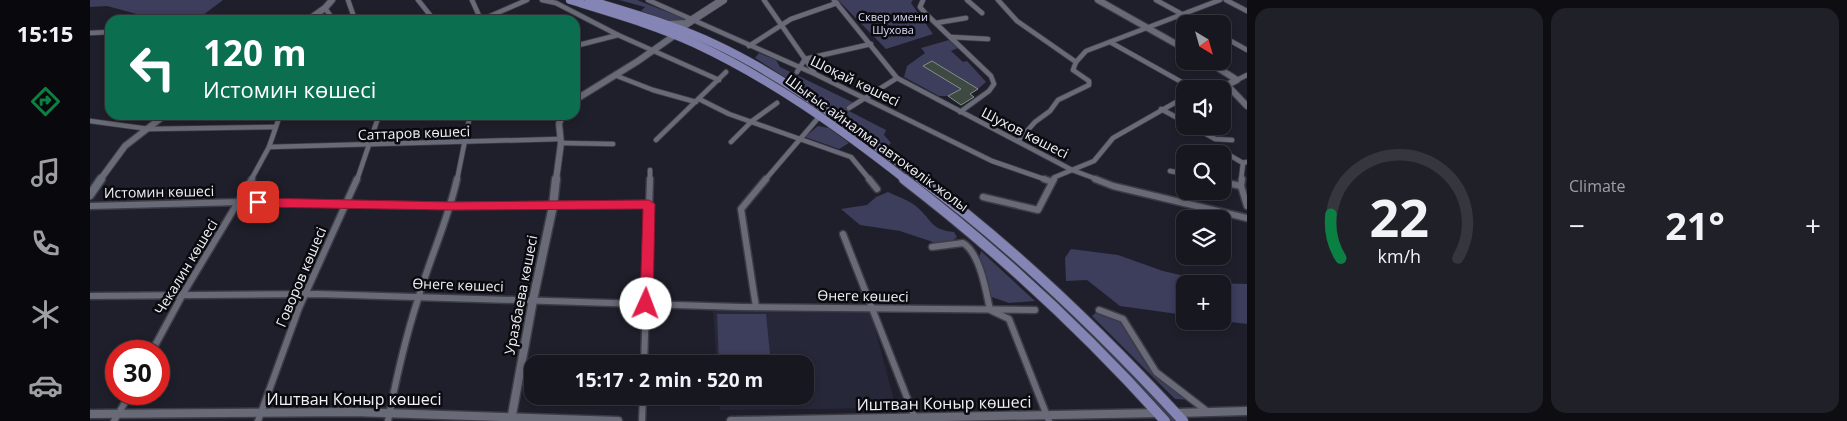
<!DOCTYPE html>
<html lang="en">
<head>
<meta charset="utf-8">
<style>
	body { margin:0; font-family:"Open Sans",sans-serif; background:#202029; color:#f1f3f6; height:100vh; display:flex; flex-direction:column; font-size:19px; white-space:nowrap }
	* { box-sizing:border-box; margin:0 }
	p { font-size:16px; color:#9e9fa5 }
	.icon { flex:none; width:28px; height:28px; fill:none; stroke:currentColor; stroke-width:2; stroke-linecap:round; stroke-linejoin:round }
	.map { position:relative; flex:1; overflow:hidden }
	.panel { display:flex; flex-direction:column; gap:8px; padding:8px; background:#0d0d12; width:600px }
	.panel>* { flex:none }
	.banner { position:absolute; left:15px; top:15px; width:475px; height:105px; border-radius:15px; box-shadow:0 2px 8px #0003,0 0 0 1px #36363e; background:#0b6e4f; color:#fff; overflow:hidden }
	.needle { width:32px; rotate:143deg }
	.buttons { position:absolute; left:1086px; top:15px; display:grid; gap:10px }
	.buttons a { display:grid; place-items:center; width:55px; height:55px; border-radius:10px; background:#171720; box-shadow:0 2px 8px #0003,0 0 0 1px #36363e; font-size:25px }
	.speed { position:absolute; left:15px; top:340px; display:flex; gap:10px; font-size:25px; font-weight:700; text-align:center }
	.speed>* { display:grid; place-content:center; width:65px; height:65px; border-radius:50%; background:#171720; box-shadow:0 2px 8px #0003,0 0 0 1px #36363e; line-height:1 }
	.speed .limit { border:8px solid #d22; background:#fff; color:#111 }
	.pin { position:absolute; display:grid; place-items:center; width:42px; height:42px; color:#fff; margin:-21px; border-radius:10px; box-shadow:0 2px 8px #0006 }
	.me { position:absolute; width:55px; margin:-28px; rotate:2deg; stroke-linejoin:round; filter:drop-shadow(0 0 4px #0008) }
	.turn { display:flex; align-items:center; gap:18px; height:105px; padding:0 15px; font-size:22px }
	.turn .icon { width:65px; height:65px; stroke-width:2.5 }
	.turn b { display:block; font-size:35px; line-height:42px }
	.big { font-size:38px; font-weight:700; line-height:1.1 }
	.panel .widget { flex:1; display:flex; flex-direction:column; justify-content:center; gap:8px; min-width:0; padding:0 18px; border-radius:15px; background:#202029 }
	.panel .dial { align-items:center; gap:0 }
	.dial svg { height:130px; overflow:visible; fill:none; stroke:#36363e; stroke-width:7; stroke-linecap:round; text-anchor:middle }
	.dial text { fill:#f1f3f6; stroke:none }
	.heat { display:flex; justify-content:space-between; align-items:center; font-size:28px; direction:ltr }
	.panel .tiles { flex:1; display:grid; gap:8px; grid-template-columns:repeat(2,1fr) }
	.trip { position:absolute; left:434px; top:355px; width:290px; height:50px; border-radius:15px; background:#171720; box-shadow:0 2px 8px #0003,0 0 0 1px #36363e; font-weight:700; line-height:50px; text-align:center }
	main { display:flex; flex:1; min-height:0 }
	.dock { display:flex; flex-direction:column; width:90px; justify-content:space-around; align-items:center; background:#09090d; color:#9e9fa5 }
	.dock .icon { width:35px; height:35px }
	.dock .selected { color:#0b8043 }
	.dock b { font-size:22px; color:#f1f3f6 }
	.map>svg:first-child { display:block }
</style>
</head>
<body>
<main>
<nav class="dock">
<b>15:15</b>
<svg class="icon selected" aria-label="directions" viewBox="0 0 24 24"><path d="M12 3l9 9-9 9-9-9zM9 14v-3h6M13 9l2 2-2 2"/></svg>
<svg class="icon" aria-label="music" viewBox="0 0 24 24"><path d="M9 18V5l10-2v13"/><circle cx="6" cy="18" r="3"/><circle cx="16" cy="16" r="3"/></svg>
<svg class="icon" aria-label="phone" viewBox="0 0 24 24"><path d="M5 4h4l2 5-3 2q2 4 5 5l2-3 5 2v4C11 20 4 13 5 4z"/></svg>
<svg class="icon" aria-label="climate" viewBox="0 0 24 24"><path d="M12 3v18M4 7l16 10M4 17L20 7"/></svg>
<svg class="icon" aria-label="car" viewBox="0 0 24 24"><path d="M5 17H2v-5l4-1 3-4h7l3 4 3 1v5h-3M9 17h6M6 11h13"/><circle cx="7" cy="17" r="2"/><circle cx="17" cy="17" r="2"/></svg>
</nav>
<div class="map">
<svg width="1157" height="421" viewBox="0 0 1157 421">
	<rect width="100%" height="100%" fill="#1f1f2b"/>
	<path fill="#262738" d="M780 309 806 408 630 410 629 396H715V364H627L623 311Z"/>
	<g fill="#3d3d5c">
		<path d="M0 0H133L113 15 87 18 58 17 17 6 0 7Z"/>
		<path d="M529 0H547L598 20 587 24 551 11 555 7Z"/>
		<path d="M748 0H823L821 3 843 34 796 49Z"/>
		<path d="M859 40 868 48 861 51 873 62 877 61 896 82 888 89 842 61 833 66 871 89 858 96H849L814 77 817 66 835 53 831 48Z"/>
		<path d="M630 49 690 83 846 193 943 274 1023 352 1086 421H1080L1019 354 939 275 843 195 689 84 628 50Z"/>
		<path d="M669 53 686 60 690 67 764 103 757 110 796 130 794 135 801 143 797 147 750 113 665 58Z"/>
		<path d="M728 126 739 128 759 143 749 149 715 137Z"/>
		<path d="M798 192C808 197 819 200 827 207 842 220 841 230 864 232L867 237 861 242H843L810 231 770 225 751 209 777 205 786 197Z"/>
		<path d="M981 249 1028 255 1073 271 1124 283 1157 284V324L1133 321 1132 284H1095V315L1030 306 997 280 976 281 975 258Z"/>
		<path d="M891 251 945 301 919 303 896 295 888 262Z"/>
		<path d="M1009 310 1033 319 1066 372 1103 400 1085 399 1002 316Z"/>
		<path d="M627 314H676L681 364H629Z"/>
	</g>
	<path fill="#3e4a41" stroke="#849287" d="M842 61 888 89 880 94 884 97 871 105 858 96 871 89 833 66Z"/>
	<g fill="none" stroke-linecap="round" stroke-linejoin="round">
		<defs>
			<g id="minor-far1">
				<path d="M258 0 265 20"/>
				<path d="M328 0 344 20"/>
				<path d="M382 0 391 20"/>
				<path d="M452 0 466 3 528 35 629 80"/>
				<path d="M558 0 725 74 902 161 957 180"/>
				<path d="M674 0 724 72"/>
				<path d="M744 0 807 78 982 170 1009 180"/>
				<path d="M833 0 830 7 835 13 901 76 904 84 899 91 870 112"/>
				<path d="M877 0 892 13"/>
				<path d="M908 0 927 21 986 62"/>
				<path d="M1066 0 1110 24"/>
				<path d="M1136 0 1157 11"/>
				<path d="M235 8 242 18 241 20"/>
				<path d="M391 20 437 0"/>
				<path d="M846 23 876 18"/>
				<path d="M0 33 20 32"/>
				<path d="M1132 36 1157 50"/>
				<path d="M861 37 898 39"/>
				<path d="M1020 42 1104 89"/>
				<path d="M485 46 528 35"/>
				<path d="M659 46 701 19 747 3"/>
				<path d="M707 72 715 59 781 44"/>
				<path d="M527 76 563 90 606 102"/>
				<path d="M1147 80 1157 75"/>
				<path d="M1124 89 1137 85"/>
				<path d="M609 99 639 114 761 157 780 180"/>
				<path d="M759 108 807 78"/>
				<path d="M1071 109 1095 122"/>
				<path d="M0 121 59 129 184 127"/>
				<path d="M1102 126 1125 139 1142 140"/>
				<path d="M566 140 636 72"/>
				<path d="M928 141 945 122 960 111 968 100 999 85V81L983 70 986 62 996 51 1130 0"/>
				<path d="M641 142 662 121 687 103"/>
				<path d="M471 143 523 144"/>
				<path d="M179 147 469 139"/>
				<path d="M1108 148 1141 156 1153 163"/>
				<path d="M1080 171 1095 174"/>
				<path d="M161 180 179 147 190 115"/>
				<path d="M267 180 289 115"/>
				<path d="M367 180 380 115"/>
				<path d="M560 180V170"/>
				<path d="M675 180 729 117"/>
				<path d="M963 180 965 177 1004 161 1023 138 1095 97"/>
				<path d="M1151 180 1153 163 1157 162"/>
			</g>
			<g id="minor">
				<path d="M779 179 787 189"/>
				<path d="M954 179 962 182"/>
				<path d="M1005 179 1023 186 1157 218"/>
				<path d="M1152 179 1151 186 1157 206"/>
				<path d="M1132 182 1151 186"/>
				<path d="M893 197 948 210 964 179"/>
				<path d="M0 206 150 202 361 206 559 204"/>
				<path d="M753 234 825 418"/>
				<path d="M842 247 873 243C890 253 896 291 900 310L919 319 959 421"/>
				<path d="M0 296 228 294 650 307 945 310"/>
				<path d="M666 307 651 209 676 179"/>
				<path d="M1009 310 1033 319 1066 372 1118 412"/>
				<path d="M62 351 94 292 162 179"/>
				<path d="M554 364 560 179"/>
				<path d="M24 421 40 394"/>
				<path d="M168 421 209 308 267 179"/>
				<path d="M298 421C306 379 315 339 328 299 340 258 358 220 367 179"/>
				<path d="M552 421 553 396"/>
			</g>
			<g id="tertiary-far1">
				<path d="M1008 0 1095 49"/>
				<path d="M218 20 235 8 242 0"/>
				<path d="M1117 61 1147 80 1137 85 1157 106"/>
				<path d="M485 100 548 61 585 35"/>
				<path d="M10 180 35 146 75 115"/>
				<path d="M466 180 471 143 469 124 472 115"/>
			</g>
			<g id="tertiary">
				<path d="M0 195 11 179"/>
				<path d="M1086 413 1157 411"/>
				<path d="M0 414 264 412 528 421"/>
				<path d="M422 415 443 300 463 206 466 179"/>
				<path d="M641 421 1068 413"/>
			</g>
			<path id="secondary" d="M578 25 596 24 633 0"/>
			<g id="primary-far1">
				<path d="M480 0C522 13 565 25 606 44 681 79 751 129 816 180"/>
				<path d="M499 0C541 13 585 25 625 44 700 79 766 132 832 180"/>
			</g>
			<g id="primary">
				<path d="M814 179C909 252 995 332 1075 421"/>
				<path d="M831 179C927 250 1012 333 1093 421"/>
			</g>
		</defs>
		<use href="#minor-far1" stroke="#3c3c45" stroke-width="6"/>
		<use href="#minor" stroke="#3c3c45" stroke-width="9"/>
		<use href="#tertiary-far1" stroke="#3c3c45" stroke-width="8"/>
		<use href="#tertiary" stroke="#3c3c45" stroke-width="11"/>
		<use href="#secondary" stroke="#3c3c45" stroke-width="9"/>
		<use href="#primary-far1" stroke="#3c3c45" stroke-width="9"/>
		<use href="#primary" stroke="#3c3c45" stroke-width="12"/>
		<use href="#minor-far1" stroke="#696a77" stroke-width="4.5"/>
		<use href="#minor" stroke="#696a77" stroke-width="6"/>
		<use href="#tertiary-far1" stroke="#696a77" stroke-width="6"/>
		<use href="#tertiary" stroke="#696a77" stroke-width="8"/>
		<use href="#secondary" stroke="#696a77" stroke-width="8"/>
		<use href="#primary-far1" stroke="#8484b5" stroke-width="8"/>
		<use href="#primary" stroke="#8484b5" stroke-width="10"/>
	</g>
	<path fill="#e11d48" stroke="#92132f" d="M168 198 360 202 559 200 565 204 563 304 561 308 556 310 552 308 550 304 553 209 360 210 168 207 163 202Z"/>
	<g text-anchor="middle" stroke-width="5" stroke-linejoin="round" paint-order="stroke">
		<g font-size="11" fill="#dcddf8" stroke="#0a0a0f">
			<text x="803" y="21">Сквер имени<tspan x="803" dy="13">Шухова</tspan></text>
		</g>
		<g font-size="14" fill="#eff0f8" stroke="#0a0a0f">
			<text transform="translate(765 81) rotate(26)" y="5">Шоқай көшесі</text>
			<text transform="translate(324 133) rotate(-2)" y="5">Саттаров көшесі</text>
			<text transform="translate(935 133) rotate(27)" y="5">Шухов көшесі</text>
			<text transform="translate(787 143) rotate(36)" y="5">Шығыс айналма автокөлік жолы</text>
			<text transform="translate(69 192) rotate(-1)" y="5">Истомин көшесі</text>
			<text transform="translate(96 267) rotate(-59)" y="5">Чекалин көшесі</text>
			<text transform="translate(211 277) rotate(-67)" y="5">Говоров көшесі</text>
			<text transform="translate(368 285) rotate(2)" y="5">Өнеге көшесі</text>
			<text transform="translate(431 295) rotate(-79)" y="5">Уразбаева көшесі</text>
			<text transform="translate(773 296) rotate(1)" y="5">Өнеге көшесі</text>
		</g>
		<g font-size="16" fill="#eff0f8" stroke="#0a0a0f">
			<text x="264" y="405">Иштван Коныр көшесі</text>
			<text transform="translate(854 403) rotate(-1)" y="6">Иштван Коныр көшесі</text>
		</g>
	</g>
</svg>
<div class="buttons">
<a><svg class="needle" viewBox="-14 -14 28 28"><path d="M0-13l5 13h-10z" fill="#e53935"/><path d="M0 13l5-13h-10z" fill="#9e9fa5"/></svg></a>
<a><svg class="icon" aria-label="sound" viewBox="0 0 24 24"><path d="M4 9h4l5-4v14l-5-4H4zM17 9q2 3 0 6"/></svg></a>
<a><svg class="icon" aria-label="search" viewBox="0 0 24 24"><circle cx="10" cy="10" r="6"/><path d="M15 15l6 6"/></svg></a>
<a><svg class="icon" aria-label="layers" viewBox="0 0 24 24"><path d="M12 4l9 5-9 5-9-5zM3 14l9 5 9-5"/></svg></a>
<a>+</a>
</div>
<div class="speed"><div class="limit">30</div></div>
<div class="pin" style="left:168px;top:202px;background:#d93025"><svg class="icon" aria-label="arrive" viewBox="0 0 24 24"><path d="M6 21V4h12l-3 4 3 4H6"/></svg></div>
<svg class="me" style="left:556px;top:304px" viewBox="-20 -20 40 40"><circle r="19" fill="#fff"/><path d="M0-13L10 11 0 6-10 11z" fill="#e11d48"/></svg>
<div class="trip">15:17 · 2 min · 520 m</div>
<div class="banner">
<div class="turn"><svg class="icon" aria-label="left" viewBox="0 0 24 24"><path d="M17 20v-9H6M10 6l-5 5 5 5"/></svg><div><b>120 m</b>Истомин көшесі</div></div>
</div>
</div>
<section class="panel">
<div class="tiles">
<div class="widget dial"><svg viewBox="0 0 100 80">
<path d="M14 69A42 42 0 1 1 86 69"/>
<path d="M14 69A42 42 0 0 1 8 42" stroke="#0b8043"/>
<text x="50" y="56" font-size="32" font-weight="700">22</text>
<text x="50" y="72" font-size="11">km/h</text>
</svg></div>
<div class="widget"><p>Climate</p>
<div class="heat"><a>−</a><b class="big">21°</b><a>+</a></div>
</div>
</div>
</section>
</main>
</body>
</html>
